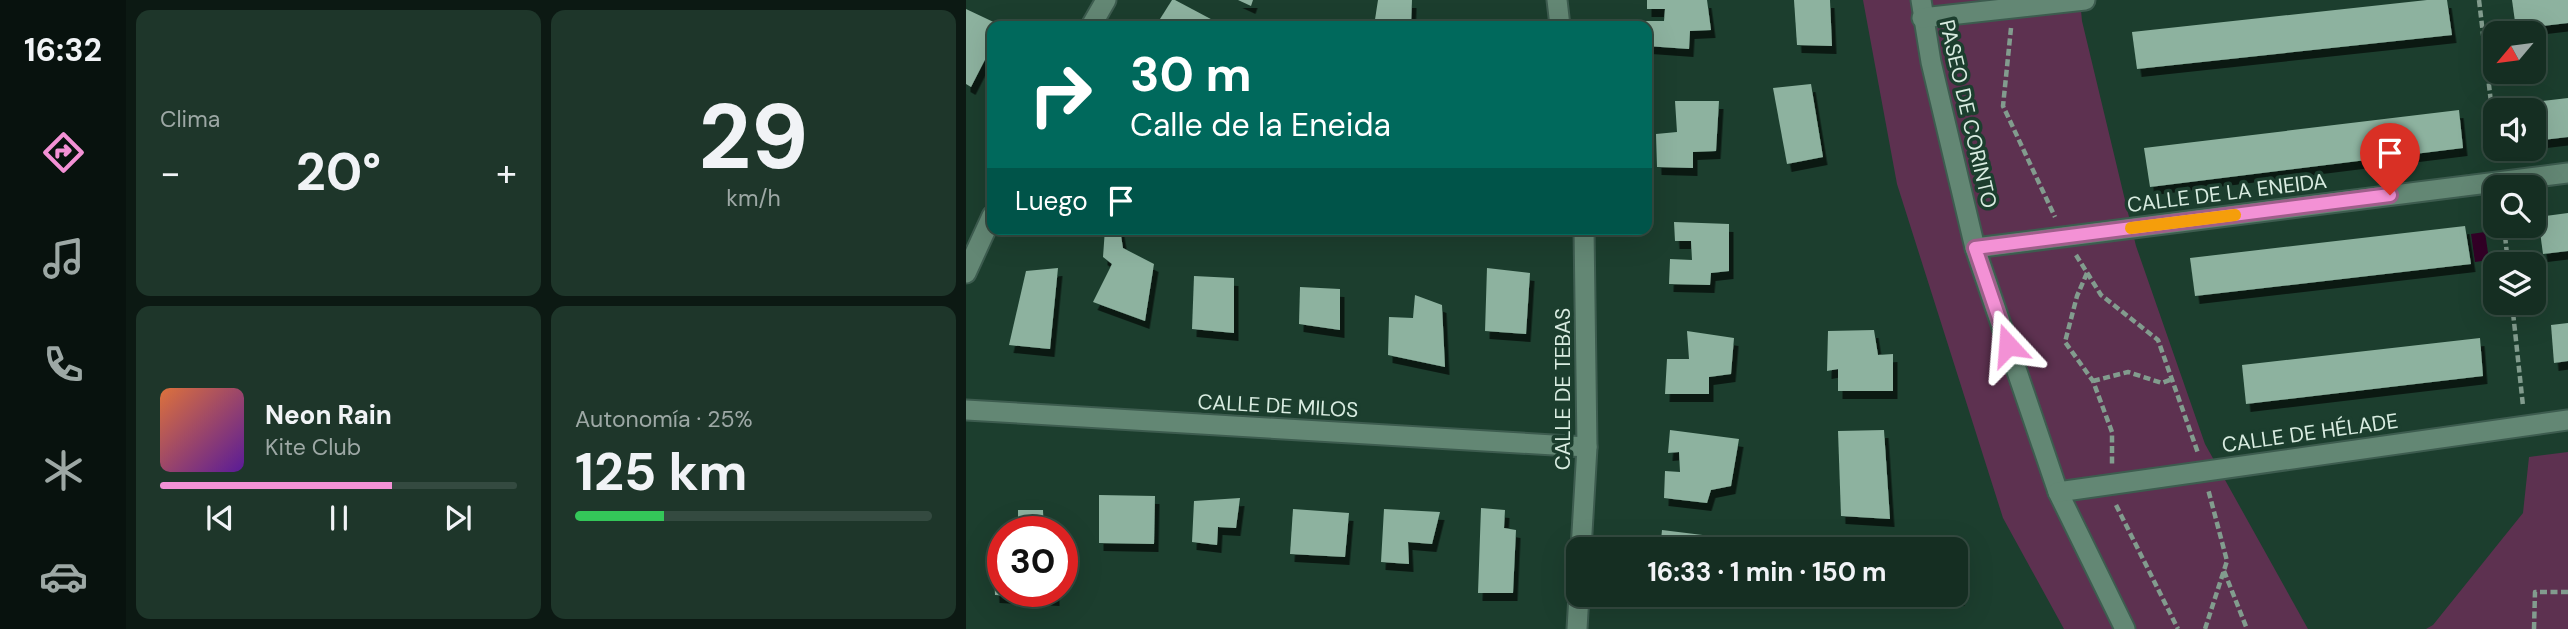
<!DOCTYPE html>
<html lang="es">
<head>
<meta charset="utf-8">
<style>
	body { margin:0; font-family:"DM Sans",sans-serif; background:#1e362a; color:#f1f3f6; height:100vh; display:flex; flex-direction:column; font-size:26px; white-space:nowrap }
	* { box-sizing:border-box; margin:0 }
	p { font-size:23px; color:#9da8a5 }
	.icon { flex:none; width:38px; height:38px; fill:none; stroke:currentColor; stroke-width:2; stroke-linecap:round; stroke-linejoin:round }
	.map { position:relative; flex:1; overflow:hidden }
	.side { display:flex; flex-direction:column; gap:10px; padding:10px; background:#0c1913; width:840px }
	.side>* { flex:none }
	.top-card { position:absolute; left:21px; top:21px; width:665px; height:214px; border-radius:14px; box-shadow:0 7px 28px #0002,0 0 0 2px #344a40; background:#00695c; color:#fff; overflow:hidden }
	.needle { width:46px; rotate:241deg }
	.tools { position:absolute; left:1517px; top:21px; display:grid; gap:14px }
	.tools a { display:grid; place-items:center; width:63px; height:63px; border-radius:14px; background:#152e22; box-shadow:0 7px 28px #0002,0 0 0 2px #344a40; font-size:35px }
	.speed { position:absolute; left:21px; top:516px; display:flex; gap:14px; font-size:35px; font-weight:700; text-align:center }
	.speed>* { display:grid; place-content:center; width:91px; height:91px; border-radius:50%; background:#152e22; box-shadow:0 7px 28px #0002,0 0 0 2px #344a40; line-height:1 }
	.speed .limit { border:10px solid #d22; background:#fff; color:#111 }
	.pin { position:absolute; display:grid; place-items:center; width:60px; height:60px; color:#fff; margin:-72px -30px; border-radius:50% 50% 50% 0; rotate:-45deg; box-shadow:0 0 7px #0007 }
	.pin .icon { rotate:45deg }
	.me { position:absolute; width:77px; margin:-38px; rotate:341deg; stroke-linejoin:round; filter:drop-shadow(0 0 5px #0008) }
	.turn { display:flex; align-items:center; gap:24px; height:147px; padding:0 28px; font-size:32px }
	.turn .icon { width:91px; height:91px; stroke-width:2.5 }
	.turn b { display:block; font-size:49px; line-height:60px }
	.then { display:flex; align-items:center; height:66px; padding:0 28px; background:#0003; gap:14px; font-size:26px }
	.big { font-size:52px; font-weight:700; line-height:1.1 }
	.side .tile { flex:1; display:flex; flex-direction:column; justify-content:center; gap:10px; min-width:0; padding:0 24px; border-radius:14px; background:#1e362a }
	.side .dial { align-items:center; gap:0 }
	.dial b { font-size:91px; line-height:1 }
	.song { display:flex; align-items:center; gap:21px }
	.cover { width:84px; height:84px; border-radius:10px; background:linear-gradient(135deg,hsl(20 70% 55%),hsl(270 70% 35%)) }
	.played { height:7px; border-radius:4px; background:linear-gradient(90deg,#f391d5 65%,#344a40 65%) }
	.keys { display:flex; justify-content:space-around; direction:ltr }
	.heat { display:flex; justify-content:space-between; align-items:center; font-size:38px; direction:ltr }
	.charge { height:10px; border-radius:5px; background:linear-gradient(90deg,#34c759 25%,#344a40 0) }
	.side .tiles { flex:1; display:grid; gap:10px; grid-template-columns:repeat(2,1fr) }
	.trip { position:absolute; left:600px; top:537px; width:402px; height:70px; border-radius:14px; background:#152e22; box-shadow:0 7px 28px #0002,0 0 0 2px #344a40; font-weight:700; line-height:70px; text-align:center }
	main { display:flex; flex:1; min-height:0 }
	.tabs { display:flex; flex-direction:column; width:126px; justify-content:space-around; align-items:center; background:#08120e; color:#9da8a5 }
	.tabs .icon { width:49px; height:49px }
	.tabs .current { color:#f391d5 }
	.tabs b { font-size:32px; color:#f1f3f6 }
	.map>svg:first-child { display:block }
</style>
</head>
<body>
<main>
<nav class="tabs">
<b>16:32</b>
<svg class="icon current" aria-label="directions" viewBox="0 0 24 24"><path d="M12 3l9 9-9 9-9-9zM9 14v-3h6M13 9l2 2-2 2"/></svg>
<svg class="icon" aria-label="music" viewBox="0 0 24 24"><path d="M9 18V5l10-2v13"/><circle cx="6" cy="18" r="3"/><circle cx="16" cy="16" r="3"/></svg>
<svg class="icon" aria-label="phone" viewBox="0 0 24 24"><path d="M5 4h4l2 5-3 2q2 4 5 5l2-3 5 2v4C11 20 4 13 5 4z"/></svg>
<svg class="icon" aria-label="climate" viewBox="0 0 24 24"><path d="M12 3v18M4 7l16 10M4 17L20 7"/></svg>
<svg class="icon" aria-label="car" viewBox="0 0 24 24"><path d="M5 17H2v-5l4-1 3-4h7l3 4 3 1v5h-3M9 17h6M6 11h13"/><circle cx="7" cy="17" r="2"/><circle cx="17" cy="17" r="2"/></svg>
</nav>
<section class="side">
<div class="tiles">
<div class="tile"><p>Clima</p>
<div class="heat"><a>−</a><b class="big">20°</b><a>+</a></div>
</div>
<div class="tile dial"><b>29</b><p>km/h</p></div>
<div class="tile">
<div class="song"><i class="cover"></i><div><b>Neon Rain</b><p>Kite Club</p></div></div>
<div class="played"></div>
<div class="keys"><svg class="icon" aria-label="previous" viewBox="0 0 24 24"><path d="M18 5L8 12l10 7zM5 5v14"/></svg><svg class="icon" aria-label="pause" viewBox="0 0 24 24"><path d="M8 5v14M16 5v14"/></svg><svg class="icon" aria-label="next" viewBox="0 0 24 24"><path d="M6 5l10 7-10 7zM19 5v14"/></svg></div>
</div>
<div class="tile"><p>Autonomía · 25%</p><b class="big">125 km</b><div class="charge"></div></div>
</div>
</section>
<div class="map">
<svg width="1602" height="629" viewBox="0 0 1602 629">
	<defs>
		<filter id="shadow"><feDropShadow dx="4.5" dy="8" stdDeviation="0" flood-color="#0009"/></filter>
	</defs>
	<rect width="100%" height="100%" fill="#1c3e2e"/>
	<g fill="#5d3150">
		<path d="M897 0H1114L1116 21 1170 246 1239 444 1342 629H1098L1037 518 931 184Z"/>
		<path d="M1602 452V629H1460L1467 625 1557 513 1563 457Z"/>
	</g>
	<path fill="#330027" d="M1519 232 1523 260 1509 262 1505 234Z"/>
	<g fill="#8db29f" filter="url(#shadow)">
		<path d="M206 0H209L258 26H203L194 19Z"/>
		<path d="M272 0H287L285 6Z"/>
		<path d="M412 0H446L445 26H408Z"/>
		<path d="M681 0H741L745 30 724 31 723 49 681 46V26H675V21H698L699 9H681Z"/>
		<path d="M828 0H864L866 46 831 45Z"/>
		<path d="M1461 0H1481L1486 35 1171 69 1166 32Z"/>
		<path d="M1546 0H1602V23L1550 29Z"/>
		<path d="M0 9 36 26H26V46L5 87 0 84Z"/>
		<path d="M845 84 857 157 821 164 807 88Z"/>
		<path d="M1602 98V137L1568 141V110H1560L1559 103Z"/>
		<path d="M709 101H753L750 151 727 152V168L691 167 690 134 711 132Z"/>
		<path d="M1493 110 1497 148 1184 187 1178 148Z"/>
		<path d="M1602 213V251L1577 254 1572 217Z"/>
		<path d="M708 222 763 224V271L745 273 744 285 703 284 704 259 726 260 725 241H709Z"/>
		<path d="M1499 226 1505 264 1229 296 1224 258Z"/>
		<path d="M139 229H154L157 248 188 264 179 321 127 302 146 264 137 257Z"/>
		<path d="M92 268 84 349 43 345 60 271Z"/>
		<path d="M521 268 564 273 560 334 519 331Z"/>
		<path d="M228 276 268 278V333L226 329Z"/>
		<path d="M334 287 374 289V330L333 324Z"/>
		<path d="M449 295 476 305 479 367 422 355 423 317 447 318Z"/>
		<path d="M1602 323V361L1588 363 1585 325Z"/>
		<path d="M908 330 912 355 927 354V391H872V369L861 371 862 331Z"/>
		<path d="M721 331 768 338 765 374 743 377V394H699L701 359H723Z"/>
		<path d="M1514 338 1517 376 1280 404 1276 365Z"/>
		<path d="M704 430 773 439 765 486 745 490 741 503 698 498 699 471 714 472 713 452 702 453Z"/>
		<path d="M918 430 924 519 875 516 872 431Z"/>
		<path d="M133 495 189 496 188 544 133 543Z"/>
		<path d="M274 498 270 528 252 527 251 545 226 542 228 501Z"/>
		<path d="M515 508 539 510 538 528 550 530 547 593H512Z"/>
		<path d="M327 509 383 513 379 557 324 554Z"/>
		<path d="M418 509 474 512 466 544 442 542 443 564 415 562Z"/>
		<path d="M52 510H77L78 532H52Z"/>
		<path d="M696 530 761 538 762 550H694Z"/>
		<path d="M990 562H995L994 598H964V595H990Z"/>
		<path d="M28 571H37V592H89V598L29 595Z"/>
		<path d="M688 595H746V598L689 600Z"/>
	</g>
	<g fill="none" stroke-linecap="round" stroke-linejoin="round">
		<defs>
			<g id="minor">
				<path d="M591 0 594 26"/>
				<path d="M955 0 965 62 1009 248 1092 492 1159 629"/>
				<path d="M956 18 1119 0"/>
				<path d="M125 26 140 0"/>
				<path d="M1009 248 1602 173"/>
				<path d="M0 273 26 216"/>
				<path d="M0 410 621 447"/>
				<path d="M1092 492 1602 420"/>
				<path d="M615 550 621 447 618 229"/>
				<path d="M611 629 613 595"/>
			</g>
		</defs>
		<use href="#minor" stroke="#3d5c4f" stroke-width="23"/>
		<g stroke="#829c8e" stroke-width="4.5" stroke-dasharray="7 3.5" stroke-linecap="butt">
			<path d="M1513 0 1530 145"/>
			<path d="M1045 28 1037 106 1089 217"/>
			<path d="M1530 149 1531 162"/>
			<path d="M1538 226 1542 264"/>
			<path d="M1110 255 1135 295 1192 340 1232 453"/>
			<path d="M1121 273 1111 296 1099 342 1127 381 1146 432V465"/>
			<path d="M1546 303 1557 406"/>
			<path d="M1127 381 1162 372 1196 383 1206 379"/>
			<path d="M1150 505 1212 629"/>
			<path d="M1258 571 1281 629"/>
			<path d="M1239 629 1261 561 1242 489"/>
			<path d="M1568 629 1569 592H1602"/>
		</g>
		<use href="#minor" stroke="#638774" stroke-width="19"/>
	</g>
	<g fill="none" stroke-linecap="round" stroke-linejoin="round">
		<defs>
			<path id="route" d="M1042 345 1009 248 1424 195"/>
		</defs>
		<use href="#route" stroke="#9e5e8a" stroke-width="18"/>
		<use href="#route" stroke="#f391d5" stroke-width="12"/>
		<path stroke="#f59e0b" stroke-width="12" d="M1165 228 1269 215"/>
	</g>
	<g text-anchor="middle" stroke-width="7" stroke-linejoin="round" paint-order="stroke">
		<g font-size="21" fill="#d9ece1" stroke="#1c3e2e">
			<text transform="translate(1002 114) rotate(77)" y="7">PASEO DE CORINTO</text>
			<text transform="translate(1261 193) rotate(-7)" y="7">CALLE DE LA ENEIDA</text>
			<text transform="translate(597 389) rotate(-90)" y="7">CALLE DE TEBAS</text>
			<text transform="translate(312 406) rotate(3)" y="7">CALLE DE MILOS</text>
			<text transform="translate(1344 433) rotate(-8)" y="7">CALLE DE HÉLADE</text>
		</g>
	</g>
</svg>
<div class="tools">
<a><svg class="needle" viewBox="-14 -14 28 28"><path d="M0-13l5 13h-10z" fill="#e53935"/><path d="M0 13l5-13h-10z" fill="#9da8a5"/></svg></a>
<a><svg class="icon" aria-label="sound" viewBox="0 0 24 24"><path d="M4 9h4l5-4v14l-5-4H4zM17 9q2 3 0 6"/></svg></a>
<a><svg class="icon" aria-label="search" viewBox="0 0 24 24"><circle cx="10" cy="10" r="6"/><path d="M15 15l6 6"/></svg></a>
<a><svg class="icon" aria-label="layers" viewBox="0 0 24 24"><path d="M12 4l9 5-9 5-9-5zM3 14l9 5 9-5"/></svg></a>
</div>
<div class="speed"><div class="limit">30</div></div>
<div class="pin" style="left:1424px;top:195px;background:#d93025"><svg class="icon" aria-label="arrive" viewBox="0 0 24 24"><path d="M6 21V4h12l-3 4 3 4H6"/></svg></div>
<svg class="me" style="left:1042px;top:345px" viewBox="-20 -20 40 40"><path d="M0-17L14 15 0 8-14 15z" fill="#f391d5" stroke="#fff" stroke-width="4"/></svg>
<div class="trip">16:33 · 1 min · 150 m</div>
<div class="top-card">
<div class="turn"><svg class="icon" aria-label="right" viewBox="0 0 24 24"><path d="M7 20v-9h11M14 6l5 5-5 5"/></svg><div><b>30 m</b>Calle de la Eneida</div></div>
<div class="then">Luego<svg class="icon" aria-label="arrive" viewBox="0 0 24 24"><path d="M6 21V4h12l-3 4 3 4H6"/></svg></div>
</div>
</div>
</main>
</body>
</html>
